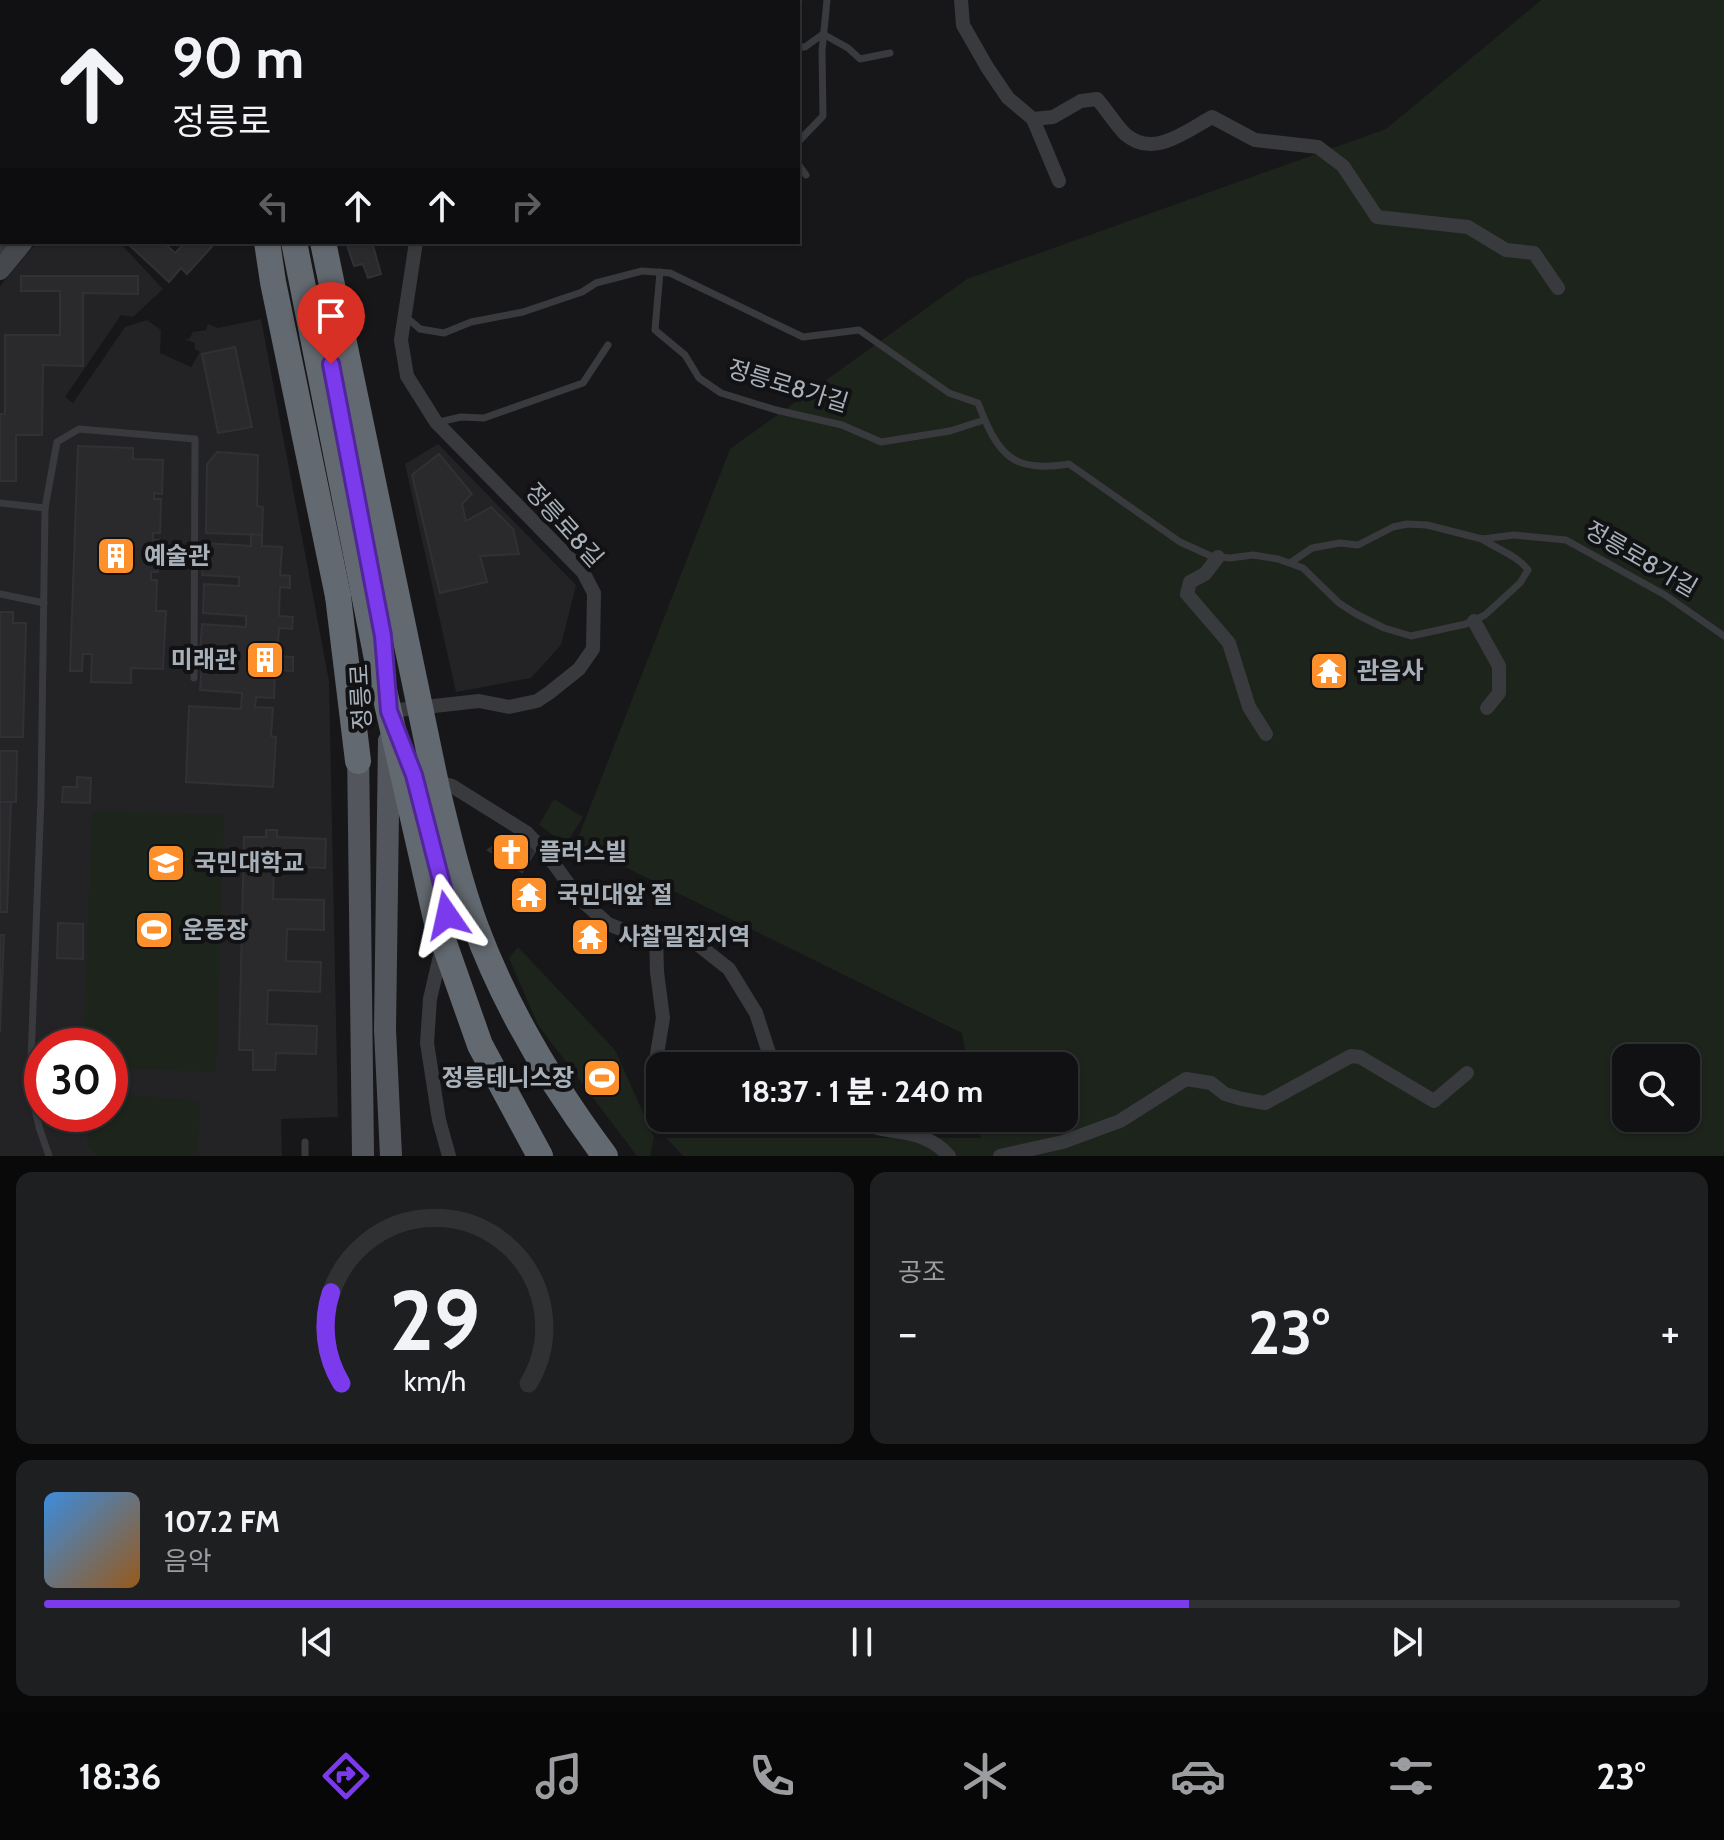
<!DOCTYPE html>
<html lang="ko">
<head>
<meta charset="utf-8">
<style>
	body { margin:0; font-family:Cabin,"Noto Sans KR",sans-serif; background:#1e1f21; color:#f1f3f6; height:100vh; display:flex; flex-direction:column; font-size:30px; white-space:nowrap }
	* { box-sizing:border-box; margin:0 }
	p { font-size:26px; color:#9c9da0 }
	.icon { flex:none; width:44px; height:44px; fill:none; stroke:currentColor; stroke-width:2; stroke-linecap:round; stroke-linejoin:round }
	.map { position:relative; height:1156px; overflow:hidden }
	.sheet { display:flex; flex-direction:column; gap:16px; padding:16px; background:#09090a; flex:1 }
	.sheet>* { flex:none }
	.hud { position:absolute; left:0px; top:0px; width:800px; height:244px; box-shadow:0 2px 6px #0004,0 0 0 2px #303133; background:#111113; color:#f1f3f6; overflow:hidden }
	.controls { position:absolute; left:1612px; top:1044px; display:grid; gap:16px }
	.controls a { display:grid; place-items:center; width:88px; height:88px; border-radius:16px; background:#111113; box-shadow:0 2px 6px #0004,0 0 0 2px #303133; font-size:40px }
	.speed { position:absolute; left:24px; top:1028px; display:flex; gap:16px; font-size:40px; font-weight:700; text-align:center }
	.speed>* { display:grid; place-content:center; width:104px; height:104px; border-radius:50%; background:#111113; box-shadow:0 2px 6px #0004,0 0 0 2px #303133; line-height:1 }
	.speed .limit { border:12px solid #d22; background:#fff; color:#111 }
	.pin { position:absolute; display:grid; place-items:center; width:68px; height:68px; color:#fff; margin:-82px -34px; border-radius:50% 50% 50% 0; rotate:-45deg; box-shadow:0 0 8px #0007 }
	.pin .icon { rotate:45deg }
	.me { position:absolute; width:88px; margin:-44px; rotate:349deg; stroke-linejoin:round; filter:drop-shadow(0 0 6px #0008) }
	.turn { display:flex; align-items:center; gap:28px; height:168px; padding:0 40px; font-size:36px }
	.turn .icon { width:104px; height:104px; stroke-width:2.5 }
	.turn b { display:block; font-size:56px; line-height:68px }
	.lanes { display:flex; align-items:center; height:76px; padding:0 40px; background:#0003; justify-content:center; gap:40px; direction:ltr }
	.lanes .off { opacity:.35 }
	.big { font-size:60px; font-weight:800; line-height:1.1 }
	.sheet .widget { flex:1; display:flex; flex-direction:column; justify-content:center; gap:12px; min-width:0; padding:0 28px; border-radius:16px; background:#1e1f21 }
	.sheet .dial { align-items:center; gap:0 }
	.dial svg { height:208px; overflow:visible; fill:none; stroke:#303133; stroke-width:7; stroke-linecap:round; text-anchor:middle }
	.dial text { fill:#f1f3f6; stroke:none }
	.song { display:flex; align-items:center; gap:24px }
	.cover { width:96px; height:96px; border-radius:12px; background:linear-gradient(135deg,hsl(210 70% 55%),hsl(30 70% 35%)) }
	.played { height:8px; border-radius:4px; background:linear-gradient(90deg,#7c3aed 70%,#303133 70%) }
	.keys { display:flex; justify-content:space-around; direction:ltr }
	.heat { display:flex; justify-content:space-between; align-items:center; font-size:44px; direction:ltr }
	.sheet .tiles { flex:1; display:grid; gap:16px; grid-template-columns:1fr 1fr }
	.widget:last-child { grid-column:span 2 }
	.trip { position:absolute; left:646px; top:1052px; width:432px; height:80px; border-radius:16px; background:#111113; box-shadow:0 2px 6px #0004,0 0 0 2px #303133; font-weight:800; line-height:80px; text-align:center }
	.dock { display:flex; height:128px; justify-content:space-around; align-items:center; background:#070708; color:#9c9da0 }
	.dock .icon { width:56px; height:56px }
	.dock .on { color:#7c3aed }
	.dock b { font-size:36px; color:#f1f3f6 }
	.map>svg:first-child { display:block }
</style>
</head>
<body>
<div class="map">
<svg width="1724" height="1156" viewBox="0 0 1724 1156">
	<rect width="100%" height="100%" fill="#171719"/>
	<g fill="#232326" fill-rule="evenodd">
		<path d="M37 242H119L163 289 133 317 121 315 65 397 73 403 125 327 147 320 161 330 160 353 191 367 200 352 195 349V343L184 339H189L193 332 206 330 208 324 218 328 261 319 329 681 338 1117 281 1119 282 1156H0V286ZM42 1046H110V1114H42Z"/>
		<path d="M438 444 576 585 561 645 531 678 456 692 405 464Z"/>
	</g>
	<g fill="#1d241c" fill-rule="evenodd">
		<path d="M1541 0H1724V1156H683L666 1138H981L978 1118H1064V1066H968L962 1033 576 843 730 449 967 279 1386 129ZM1626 1058H1686V1118H1626Z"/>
		<path d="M554 799 583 817 566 844 539 825Z"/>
		<path d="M92 811 224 815 216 1072 110 1068V1046H83Z"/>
		<path d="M518 947 615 1050 654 1137 650 1156H637L538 1025 509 958Z"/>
		<path d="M110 1093 200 1101 198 1156H98L87 1146 90 1114H110Z"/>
	</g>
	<g fill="#2a2a2d" stroke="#313135" stroke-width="2">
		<path d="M126 242H163L175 253 186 242H216L187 274 181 268 169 282Z"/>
		<path d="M346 242H372L381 274 368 278 363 264 354 266Z"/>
		<path d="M21 276H138V294L83 293V366L43 365 42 435H16V481H0V414H5V335H60V291H21Z"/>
		<path d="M235 347 252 427 218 433 202 354Z"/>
		<path d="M78 446 133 448V459L163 460 162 494 154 493V499H161L160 533H153V540H159L158 572H151V580H157L156 611H166L163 669 131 668V683L91 682 92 654H83L82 671H70Z"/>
		<path d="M217 452 258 455 257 506 263 507 262 535 206 533 207 464Z"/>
		<path d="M439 454 472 494 462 504 466 521 491 507 513 529 519 554 480 556 487 582 440 593 412 475Z"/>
		<path d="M251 534 262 535V546L282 547 280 575 290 576V588L280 587 279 616 293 617 292 629 279 628 277 656 293 657V671L275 670 274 698 256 697 255 707 273 708 271 736 276 737 273 787 186 782 189 706 241 709 242 693 200 690 202 664 236 666 237 656 200 654 202 624 246 627V616L203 613 204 584 239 586V577L202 575 204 543 251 546Z"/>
		<path d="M0 612H13V623H26L23 737H0Z"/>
		<path d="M0 751H17L16 802H0Z"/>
		<path d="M77 777 91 778 90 803 62 802 63 787H77Z"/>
		<path d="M0 802H11L7 912H0Z"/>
		<path d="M266 830H277V837L326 839 325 868 274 866 273 899 324 900V930L287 929 286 961 321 962 320 992 268 990 267 1024 317 1026 316 1054 276 1053 275 1070H253V1050H239L244 837H266Z"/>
		<path d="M511 834 536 850 522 872 488 850Z"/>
		<path d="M58 923 83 924V959L57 958Z"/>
		<path d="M0 935H4L0 1032Z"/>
	</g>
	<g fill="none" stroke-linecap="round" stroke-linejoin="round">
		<g stroke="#383a3e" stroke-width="7">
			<path d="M693 0 695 2"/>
			<path d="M123 2 126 0"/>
			<path d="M318 2 320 0"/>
			<path d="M594 2V0"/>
			<path d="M798 47H805L823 34 848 48 860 59 890 53"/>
			<path d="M798 142 823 116 822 51 827 0"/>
			<path d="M798 164 806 175"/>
			<path d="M660 272 655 330 685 355 699 378 721 393 776 410 842 425 881 442 950 431 984 420"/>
			<path d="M406 317 420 329 444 333 471 322 523 312 582 292 596 283 642 271 670 273 803 337 859 330 949 393 978 403C998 455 1012 473 1069 464L1180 542 1211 556 1230 558 1253 555 1278 559 1303 568 1339 603 1356 614 1384 628 1411 636 1466 624 1485 615 1520 583 1528 570C1518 556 1497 549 1482 539L1514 535 1566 540 1665 595 1724 636"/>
			<path d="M439 422 461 417 484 418 583 383 608 345"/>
			<path d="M0 503 45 508 57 442 79 429 195 439 194 678"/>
			<path d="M45 508 41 797 30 1086 39 1127 49 1156"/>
			<path d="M1290 563 1312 548 1340 543 1358 545 1393 527 1407 524 1427 525 1482 539"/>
			<path d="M0 594 44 603"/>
			<path d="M305 1156V1142"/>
		</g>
		<g stroke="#383a3e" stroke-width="14">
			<path d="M401 0V2"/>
			<path d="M961 0 963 25 987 67 1008 98 1033 119 1053 117 1081 101 1097 99C1107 110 1115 124 1125 134 1153 159 1186 131 1212 117L1255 140 1318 147 1343 166 1377 217 1468 227 1506 250 1534 253 1558 288"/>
			<path d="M670 2V0"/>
			<path d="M0 104H2"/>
			<path d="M0 117H2"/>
			<path d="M1033 119 1059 181"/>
			<path d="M0 243 12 255"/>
			<path d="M1218 557 1205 574 1190 582 1187 594 1229 643 1249 707 1266 734"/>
			<path d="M1474 621 1499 666V693L1487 708"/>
			<path d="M391 715 389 711 479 701 509 707 537 701 549 693 579 669 593 649 594 593 583 572 436 422 407 376 401 340 416 242"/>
			<path d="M414 775 452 786 527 833 546 853 578 897 608 924 636 935 676 934 696 943 729 969 756 1013 769 1053 784 1066"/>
			<path d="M432 846 445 896 447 923"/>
			<path d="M656 935 657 972 663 1018 657 1054"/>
			<path d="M442 947 430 999 427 1043 439 1120 449 1156"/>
			<path d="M857 1118C882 1139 919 1122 949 1156"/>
			<path d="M1000 1156 1063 1142 1120 1121 1186 1079 1211 1083 1225 1094 1242 1099 1265 1103 1351 1056 1360 1057 1434 1101 1467 1073"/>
		</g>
		<path stroke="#45494e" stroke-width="20" d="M0 270 23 242"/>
		<g stroke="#53575d" stroke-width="22">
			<path d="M223 0V2"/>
			<path d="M261 0V2"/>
			<path d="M389 741 385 1030 391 1156"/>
			<path d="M358 747 363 1156"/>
		</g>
		<g stroke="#636970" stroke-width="26">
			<path d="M246 0V2"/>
			<path d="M276 0V2"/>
			<path d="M302 0V2"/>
			<path d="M337 359 354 486"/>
			<path d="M338 596 358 761"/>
		</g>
		<g stroke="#636970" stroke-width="26">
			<path d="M267 242 273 282 338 596"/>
			<path d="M294 242 378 664 437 923 480 1045 540 1156"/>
			<path d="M323 242 437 789C448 834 459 881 475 925 506 1009 552 1085 605 1156"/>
		</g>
	</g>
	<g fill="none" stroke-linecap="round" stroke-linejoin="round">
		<defs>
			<path id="route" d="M331 364 383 636 389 711 414 775 445 896 447 915"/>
		</defs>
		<use href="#route" stroke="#51269a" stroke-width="20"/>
		<use href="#route" stroke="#7c3aed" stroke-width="14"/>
	</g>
	<defs>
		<symbol id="building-square" viewBox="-11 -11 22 22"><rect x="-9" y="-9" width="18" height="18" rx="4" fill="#fd902b" stroke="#121214"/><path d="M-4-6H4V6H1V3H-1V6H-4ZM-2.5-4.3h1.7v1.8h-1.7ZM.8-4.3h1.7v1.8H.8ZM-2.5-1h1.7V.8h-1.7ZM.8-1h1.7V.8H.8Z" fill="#fff"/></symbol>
		<symbol id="temple-square" viewBox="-11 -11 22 22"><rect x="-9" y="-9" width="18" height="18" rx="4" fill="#fd902b" stroke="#121214"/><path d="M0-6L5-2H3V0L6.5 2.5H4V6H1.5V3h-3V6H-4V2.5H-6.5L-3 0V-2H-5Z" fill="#fff"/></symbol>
		<symbol id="church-square" viewBox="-11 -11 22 22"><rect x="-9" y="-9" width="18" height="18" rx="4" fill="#fd902b" stroke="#121214"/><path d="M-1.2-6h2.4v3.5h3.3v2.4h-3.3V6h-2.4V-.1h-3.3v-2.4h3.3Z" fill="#fff"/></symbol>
		<symbol id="university-square" viewBox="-11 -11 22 22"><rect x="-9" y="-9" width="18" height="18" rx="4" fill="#fd902b" stroke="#121214"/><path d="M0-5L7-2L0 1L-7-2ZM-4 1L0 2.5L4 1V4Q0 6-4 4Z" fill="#fff"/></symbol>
		<symbol id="stadium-square" viewBox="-11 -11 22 22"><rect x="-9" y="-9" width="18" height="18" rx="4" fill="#fd902b" stroke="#121214"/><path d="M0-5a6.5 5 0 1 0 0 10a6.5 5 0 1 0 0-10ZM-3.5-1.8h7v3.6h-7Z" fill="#fff"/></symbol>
	</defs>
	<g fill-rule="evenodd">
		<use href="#building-square" x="94" y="534" width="44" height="44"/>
		<use href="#building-square" x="243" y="638" width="44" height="44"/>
		<use href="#temple-square" x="1307" y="649" width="44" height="44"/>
		<use href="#church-square" x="489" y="830" width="44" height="44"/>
		<use href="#university-square" x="144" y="841" width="44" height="44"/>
		<use href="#temple-square" x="507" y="873" width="44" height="44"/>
		<use href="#stadium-square" x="132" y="908" width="44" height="44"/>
		<use href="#temple-square" x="568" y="915" width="44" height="44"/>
		<use href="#stadium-square" x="580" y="1056" width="44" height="44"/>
	</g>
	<g text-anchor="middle" stroke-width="8" stroke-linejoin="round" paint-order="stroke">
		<g font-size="24" fill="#a8b1ba" stroke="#121214">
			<text transform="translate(788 386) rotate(17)" y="8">정릉로8가길</text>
			<text transform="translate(564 525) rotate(48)" y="8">정릉로8길</text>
			<text transform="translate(1641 559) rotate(30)" y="8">정릉로8가길</text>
			<text transform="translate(361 697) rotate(-93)" y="8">정릉로</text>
		</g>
		<g font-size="24" font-weight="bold" fill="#a8b1ba" stroke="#121214" text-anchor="start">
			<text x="144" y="564">예술관</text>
			<text x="237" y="668" text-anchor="end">미래관</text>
			<text x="1357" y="679">관음사</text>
			<text x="539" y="860">플러스빌</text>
			<text x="194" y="871">국민대학교</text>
			<text x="557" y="903">국민대앞 절</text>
			<text x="182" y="938">운동장</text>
			<text x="618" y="945">사찰밀집지역</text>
			<text x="574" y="1086" text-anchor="end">정릉테니스장</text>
		</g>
	</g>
</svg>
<div class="controls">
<a><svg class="icon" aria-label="search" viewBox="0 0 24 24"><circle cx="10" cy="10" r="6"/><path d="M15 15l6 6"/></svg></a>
</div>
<div class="speed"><div class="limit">30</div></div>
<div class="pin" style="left:331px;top:364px;background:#d93025"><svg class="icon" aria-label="arrive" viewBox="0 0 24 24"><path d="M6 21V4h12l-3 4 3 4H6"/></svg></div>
<svg class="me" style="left:447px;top:915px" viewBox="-20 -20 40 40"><path d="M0-17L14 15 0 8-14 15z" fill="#7c3aed" stroke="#fff" stroke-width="4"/></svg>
<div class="trip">18:37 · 1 분 · 240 m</div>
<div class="hud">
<div class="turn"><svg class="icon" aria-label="ahead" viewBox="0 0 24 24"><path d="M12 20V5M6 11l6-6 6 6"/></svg><div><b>90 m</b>정릉로</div></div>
<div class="lanes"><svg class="icon off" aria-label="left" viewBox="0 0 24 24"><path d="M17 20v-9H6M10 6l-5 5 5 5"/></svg><svg class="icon" aria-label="ahead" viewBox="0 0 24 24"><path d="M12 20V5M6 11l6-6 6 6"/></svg><svg class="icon" aria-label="ahead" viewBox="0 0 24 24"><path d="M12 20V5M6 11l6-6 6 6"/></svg><svg class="icon off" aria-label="right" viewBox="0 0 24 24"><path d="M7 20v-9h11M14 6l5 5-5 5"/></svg></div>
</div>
</div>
<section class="sheet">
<div class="tiles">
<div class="widget dial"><svg viewBox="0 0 100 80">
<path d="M14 69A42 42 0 1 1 86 69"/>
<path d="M14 69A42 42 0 0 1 10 34" stroke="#7c3aed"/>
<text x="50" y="56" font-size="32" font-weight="700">29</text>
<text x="50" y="72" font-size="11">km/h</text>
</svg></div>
<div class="widget"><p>공조</p>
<div class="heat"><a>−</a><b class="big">23°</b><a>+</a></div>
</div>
<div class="widget">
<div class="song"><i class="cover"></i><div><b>107.2 FM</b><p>음악</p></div></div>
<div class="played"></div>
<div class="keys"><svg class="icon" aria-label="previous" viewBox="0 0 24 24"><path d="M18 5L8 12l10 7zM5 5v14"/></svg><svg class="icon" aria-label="pause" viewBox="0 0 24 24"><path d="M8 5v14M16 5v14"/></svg><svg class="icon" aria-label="next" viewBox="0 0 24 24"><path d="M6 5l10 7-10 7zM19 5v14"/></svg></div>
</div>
</div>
</section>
<nav class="dock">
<b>18:36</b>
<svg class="icon on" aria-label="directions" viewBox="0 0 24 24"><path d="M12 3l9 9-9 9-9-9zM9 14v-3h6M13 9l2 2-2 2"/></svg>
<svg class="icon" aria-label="music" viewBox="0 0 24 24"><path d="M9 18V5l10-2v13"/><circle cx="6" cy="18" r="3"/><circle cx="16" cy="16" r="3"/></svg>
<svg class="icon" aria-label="phone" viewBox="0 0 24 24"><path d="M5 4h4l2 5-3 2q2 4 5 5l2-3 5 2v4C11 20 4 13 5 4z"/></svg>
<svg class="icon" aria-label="climate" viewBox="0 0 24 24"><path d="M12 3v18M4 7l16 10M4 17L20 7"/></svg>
<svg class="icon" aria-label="car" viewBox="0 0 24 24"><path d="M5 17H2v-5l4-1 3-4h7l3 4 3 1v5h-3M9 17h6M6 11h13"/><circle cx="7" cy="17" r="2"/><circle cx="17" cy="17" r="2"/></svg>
<svg class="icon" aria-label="filters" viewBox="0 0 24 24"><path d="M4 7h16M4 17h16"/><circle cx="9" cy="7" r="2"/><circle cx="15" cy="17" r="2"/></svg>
<b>23°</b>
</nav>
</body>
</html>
